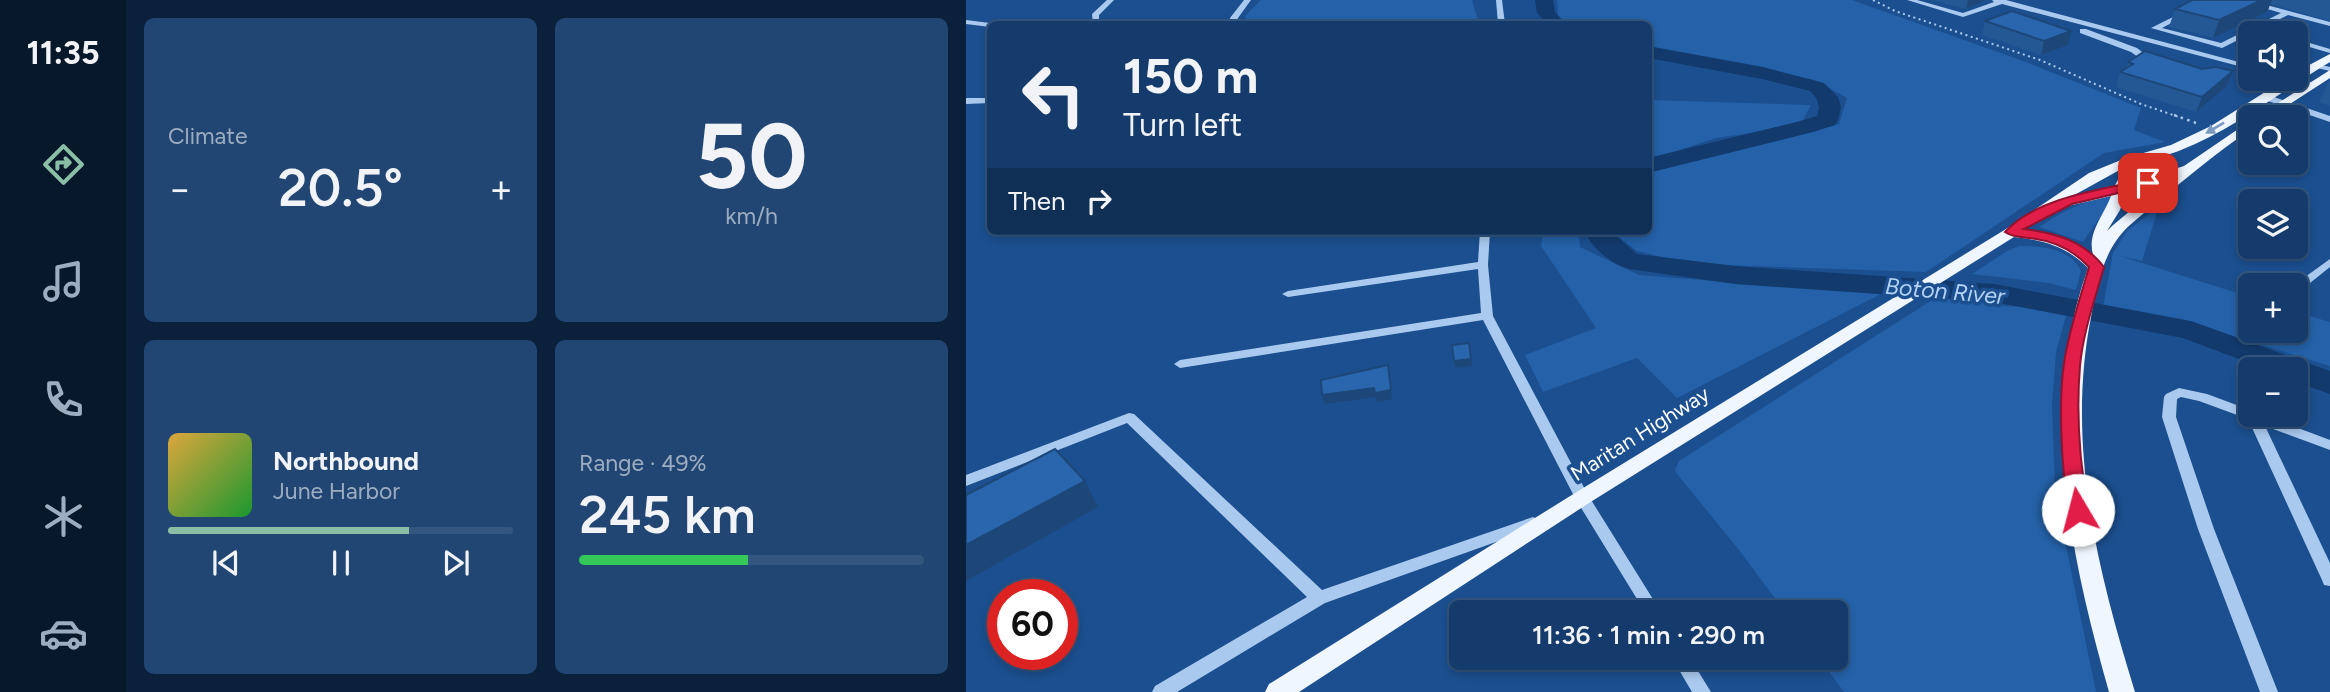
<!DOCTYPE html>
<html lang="en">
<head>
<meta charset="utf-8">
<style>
	body { margin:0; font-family:Figtree,sans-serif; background:#214673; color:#f1f3f6; height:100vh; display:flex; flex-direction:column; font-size:26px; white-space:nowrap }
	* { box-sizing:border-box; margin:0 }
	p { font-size:23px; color:#9dadc1 }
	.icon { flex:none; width:38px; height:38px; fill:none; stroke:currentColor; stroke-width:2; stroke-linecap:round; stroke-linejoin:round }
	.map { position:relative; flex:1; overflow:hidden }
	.panel { display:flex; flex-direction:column; gap:18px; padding:18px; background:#0b203b; width:840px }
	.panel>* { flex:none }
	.guide { position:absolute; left:21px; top:21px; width:665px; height:214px; border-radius:10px; box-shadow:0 4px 10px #0003,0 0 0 2px #33557e; background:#143b6b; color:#f1f3f6; overflow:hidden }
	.controls { position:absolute; left:1272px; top:21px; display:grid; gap:14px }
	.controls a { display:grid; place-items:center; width:70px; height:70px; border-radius:10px; background:#143b6b; box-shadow:0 4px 10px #0003,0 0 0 2px #33557e; font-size:35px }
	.speed { position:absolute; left:21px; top:579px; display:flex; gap:14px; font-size:35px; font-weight:700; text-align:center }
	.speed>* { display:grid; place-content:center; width:91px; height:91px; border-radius:50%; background:#143b6b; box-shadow:0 4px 10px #0003,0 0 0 2px #33557e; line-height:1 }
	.speed .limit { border:10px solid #d22; background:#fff; color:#111 }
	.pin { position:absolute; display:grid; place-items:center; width:60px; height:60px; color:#fff; margin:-30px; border-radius:14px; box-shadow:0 4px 10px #0006 }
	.me { position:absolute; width:77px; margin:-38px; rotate:352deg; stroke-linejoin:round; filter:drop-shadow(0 0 5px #0008) }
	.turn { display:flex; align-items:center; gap:24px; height:147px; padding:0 21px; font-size:32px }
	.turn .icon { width:91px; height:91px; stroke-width:2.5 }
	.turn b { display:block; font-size:49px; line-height:60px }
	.then { display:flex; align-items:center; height:66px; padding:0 21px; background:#0003; gap:14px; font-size:26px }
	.big { font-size:52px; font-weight:600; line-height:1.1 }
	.panel .tile { flex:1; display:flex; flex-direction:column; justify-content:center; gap:10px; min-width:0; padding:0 24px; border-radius:10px; background:#214673 }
	.panel .dial { align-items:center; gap:0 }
	.dial b { font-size:91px; line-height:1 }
	.song { display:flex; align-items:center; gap:21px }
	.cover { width:84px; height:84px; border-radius:10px; background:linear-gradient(135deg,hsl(40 70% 55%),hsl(130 70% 35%)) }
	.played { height:7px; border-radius:4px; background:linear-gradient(90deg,#8abfa5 70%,#33557e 70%) }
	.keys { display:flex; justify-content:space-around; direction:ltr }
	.heat { display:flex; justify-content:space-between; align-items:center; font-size:38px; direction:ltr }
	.charge { height:10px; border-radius:5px; background:linear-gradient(90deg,#34c759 49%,#33557e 0) }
	.panel .tiles { flex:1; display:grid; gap:18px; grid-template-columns:repeat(2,1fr) }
	.trip { position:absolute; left:483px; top:600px; width:399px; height:70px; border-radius:10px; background:#143b6b; box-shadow:0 4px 10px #0003,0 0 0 2px #33557e; font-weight:600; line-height:70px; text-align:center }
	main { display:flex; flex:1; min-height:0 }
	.menu { display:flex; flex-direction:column; width:126px; justify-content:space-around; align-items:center; background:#08182b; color:#9dadc1 }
	.menu .icon { width:49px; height:49px }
	.menu .current { color:#8abfa5 }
	.menu b { font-size:32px; color:#f1f3f6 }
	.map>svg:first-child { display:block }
</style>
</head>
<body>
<main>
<nav class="menu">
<b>11:35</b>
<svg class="icon current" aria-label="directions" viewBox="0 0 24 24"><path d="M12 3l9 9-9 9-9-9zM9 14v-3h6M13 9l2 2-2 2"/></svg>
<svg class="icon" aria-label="music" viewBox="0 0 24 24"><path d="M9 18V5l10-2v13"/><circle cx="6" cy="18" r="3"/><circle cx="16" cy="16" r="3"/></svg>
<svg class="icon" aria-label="phone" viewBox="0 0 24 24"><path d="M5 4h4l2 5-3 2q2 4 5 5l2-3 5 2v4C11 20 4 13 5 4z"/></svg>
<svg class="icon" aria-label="climate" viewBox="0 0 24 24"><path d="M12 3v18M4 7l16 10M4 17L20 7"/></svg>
<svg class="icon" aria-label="car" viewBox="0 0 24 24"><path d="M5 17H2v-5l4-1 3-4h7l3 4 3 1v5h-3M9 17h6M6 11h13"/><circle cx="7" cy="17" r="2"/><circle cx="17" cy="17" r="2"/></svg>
</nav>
<section class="panel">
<div class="tiles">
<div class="tile"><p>Climate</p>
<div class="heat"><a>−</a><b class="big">20.5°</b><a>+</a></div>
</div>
<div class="tile dial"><b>50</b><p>km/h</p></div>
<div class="tile">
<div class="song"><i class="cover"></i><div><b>Northbound</b><p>June Harbor</p></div></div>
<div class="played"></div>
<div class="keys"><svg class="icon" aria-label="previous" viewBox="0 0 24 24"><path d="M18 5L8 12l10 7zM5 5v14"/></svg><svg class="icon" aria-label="pause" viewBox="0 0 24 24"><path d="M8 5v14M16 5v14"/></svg><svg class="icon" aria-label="next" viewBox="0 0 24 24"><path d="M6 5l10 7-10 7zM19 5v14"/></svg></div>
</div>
<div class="tile"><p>Range · 49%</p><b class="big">245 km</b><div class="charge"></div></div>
</div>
</section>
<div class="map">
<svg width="1364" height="692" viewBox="0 0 1364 692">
	<rect width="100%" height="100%" fill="#1b4f8f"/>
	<g fill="#2461a8">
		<path d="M295 0H506L513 24H283L279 16Z"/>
		<path d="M591 0H886L1060 62 1175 108 1168 130 1199 142 1138 153 960 272 726 264 671 251 649 234V231H682L683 173 765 149 873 124 881 98 848 80 683 48 682 24H605L592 17Z"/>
		<path d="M683 100 845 105 837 120 805 130 750 138 683 160Z"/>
		<path d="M1149 195 1117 242 1073 227C1098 210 1119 200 1149 195Z"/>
		<path d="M1193 206 1176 261 1154 256 1284 297V331H1330V312L1364 322V366L1244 329 1137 307 1147 253 1161 231Z"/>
		<path d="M578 231H612L614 247 673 275 915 294 711 398 671 358 577 392 559 355 630 328 575 246Z"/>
		<path d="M1053 246C1075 246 1105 248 1115 271L1110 290 1083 283 1006 274 1041 251Z"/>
		<path d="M974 295 1038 306 1102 309 1090 352 1086 405 1089 492 1130 692H878L853 658H870V612H819L773 550 711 474 709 470 713 461Z"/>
	</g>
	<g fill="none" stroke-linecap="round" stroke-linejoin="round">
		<g fill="#123a6d" fill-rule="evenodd">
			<path d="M569 0H587L589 12 600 24H581L571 13Z"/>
			<path d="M682 46 797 67 858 83 872 97 875 107 872 120 869 125 847 132 682 173V158L831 122 851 116 853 107 851 99 844 91 796 79 682 58Z"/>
			<path d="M619 231H645L671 254 769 266 1028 284 1225 321 1364 371V394L1330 382V369H1299L1217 338 1028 302 769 284 663 269C647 265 624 247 619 231Z"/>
		</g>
		<path stroke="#a9c9ee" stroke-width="2" stroke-dasharray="2 3.5" stroke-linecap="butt" d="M907 0 929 11 1074 60 1175 104 1213 117"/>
		<path stroke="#a9c9ee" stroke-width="2.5" stroke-dasharray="2.5 4.5" stroke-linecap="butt" d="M1208 115 1230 123"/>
		<g fill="#a9c9ee" fill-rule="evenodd">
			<path d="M141 0H148L133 15V24H127L126 14Z"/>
			<path d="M278 0H285L272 18 271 24H265L264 18Z"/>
			<path d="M530 0H536L539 24H532Z"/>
			<path d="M941 0H951L997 13 1028 2 1026 0H1040L1284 65V69L1036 4 997 17Z"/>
			<path d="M1241 0H1249L1196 28 1255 43 1315 13 1271 0H1282L1364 22V26L1322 15 1256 48 1185 28Z"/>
			<path d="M0 20 24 23 27 24H24V27L0 24Z"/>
			<path d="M1114 29H1120L1171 48 1190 63 1183 65 1165 52 1114 33Z"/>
			<path d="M1330 39 1364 49V53L1330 43Z"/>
			<path d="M21 59H24V64L20 62Z"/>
			<path d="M1347 63 1364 67V71L1347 67Z"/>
			<path d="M1330 78 1347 83 1348 85 1344 87 1320 79Z"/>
			<path d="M1296 95H1302L1364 116V122L1296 99Z"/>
			<path d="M0 98H24V103L0 104Z"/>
			<path d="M514 231H524L522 265 527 316 622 495 695 612H679L609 498 517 320 214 368 208 364 214 360 515 313 512 269 322 297 316 294 322 291 512 262Z"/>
			<path d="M1364 259V267L1334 291 1330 292V285H1328Z"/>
			<path d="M1213 388 1241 394 1284 410V415H1297L1364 440V450L1299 426 1364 563V586L1358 585 1356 580 1282 419 1233 401 1215 397 1211 399 1210 417 1248 529 1312 692H1294L1232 529 1196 417 1198 397 1200 394Z"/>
			<path d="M163 413 168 414 356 590 567 517 572 519 575 523 572 527 359 603 211 692H186L189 686 341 597 161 423 0 486V475Z"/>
			<path d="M706 658H724L745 692H726Z"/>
		</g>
		<g fill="#f0f6ff" fill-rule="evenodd">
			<path d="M1364 54V62C1315 91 1269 129 1215 150 1196 158 1171 160 1163 183L1218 166 1284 121V130C1250 153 1219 179 1188 205 1175 216 1159 227 1150 241 1135 263 1130 291 1125 317 1100 445 1131 569 1169 692H1143C1104 554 1072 408 1122 268 1100 246 1077 240 1048 237L623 503 333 692H299L303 684 609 493 1040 229 1123 173 1160 158 1205 145 1245 126 1320 79H1330V72ZM1159 167 1148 187 1103 198ZM1201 180 1146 226 1141 231 1154 210 1160 192ZM1145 196C1137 217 1121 233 1127 255L1097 237 1059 229 1092 205 1098 207Z"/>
			<path d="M1364 70V78L1304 117H1290Z"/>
		</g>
	</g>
	<g fill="#245895">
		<path d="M966 0H1019L1000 9Z"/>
		<path d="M1226 0H1364V21L1304 4 1301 12 1247 38 1203 27 1209 9Z"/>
		<path d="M1019 21 1102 45 1075 55 1016 35Z"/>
		<path d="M1162 62 1236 69 1267 71 1261 86 1230 112 1150 87 1154 72 1160 69Z"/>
		<path d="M1364 82V106L1353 102 1362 83Z"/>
	</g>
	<g fill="#1d4779">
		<path d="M1002 0H1019L1000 9Z"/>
		<path d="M1296 0H1306L1301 12 1247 38 1253 20Z"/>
		<path d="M1105 31 1102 45 1075 55 1078 41Z"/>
		<path d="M1267 71 1261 86 1230 112 1236 97Z"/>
		<path d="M505 359 506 366 489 368 488 361Z"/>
		<path d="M422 365 426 399 411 402 410 397 359 404 356 395Z"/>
		<path d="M119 481 132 507 0 581V545Z"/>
	</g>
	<g fill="#2a66ad" stroke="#1d4779" stroke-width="2">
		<path d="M1226 0H1296L1253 20 1209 9Z"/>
		<path d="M1046 11 1105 31 1078 41 1019 21Z"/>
		<path d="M1179 51 1236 69 1250 67 1267 71 1236 97 1154 72 1167 64 1162 62Z"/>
		<path d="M503 343 505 359 488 361 486 345Z"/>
		<path d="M422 365 425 390 409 393 408 388 356 395 355 380Z"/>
		<path d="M89 449 119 481 0 545V495Z"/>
	</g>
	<defs><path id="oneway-solid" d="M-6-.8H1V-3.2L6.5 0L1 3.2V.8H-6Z" transform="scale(1.75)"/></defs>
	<use fill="#7b9ac1" href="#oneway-solid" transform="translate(1249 128) rotate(149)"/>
	<path fill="#e11d48" stroke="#92132f" stroke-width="2" d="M1182 179 1188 183 1186 185 1106 204 1058 229C1090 233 1118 241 1138 267 1129 299 1117 332 1114 366 1110 413 1114 464 1122 510L1119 515 1112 517 1105 515 1102 510C1096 468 1092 405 1098 363 1103 330 1114 299 1123 267 1109 252 1092 242 1070 239 1060 237 1047 238 1039 232 1070 197 1138 189 1182 179Z"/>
	<g text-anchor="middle" stroke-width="7" stroke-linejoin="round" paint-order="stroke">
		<g font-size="21" fill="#fff" stroke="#1b4f8f">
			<text transform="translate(674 434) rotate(-32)" y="7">Maritan Highway</text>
		</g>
		<g font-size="23" font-style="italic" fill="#b5d3f5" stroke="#1b4f8f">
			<text transform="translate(979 291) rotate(5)" y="8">Boton River</text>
		</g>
	</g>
</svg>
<div class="controls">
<a><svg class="icon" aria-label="sound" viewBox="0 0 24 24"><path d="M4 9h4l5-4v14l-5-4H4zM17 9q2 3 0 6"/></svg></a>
<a><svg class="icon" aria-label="search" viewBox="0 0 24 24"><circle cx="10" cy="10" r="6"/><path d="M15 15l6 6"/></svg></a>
<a><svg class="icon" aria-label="layers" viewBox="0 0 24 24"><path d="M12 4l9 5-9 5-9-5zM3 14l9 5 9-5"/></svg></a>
<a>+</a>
<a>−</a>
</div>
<div class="speed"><div class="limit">60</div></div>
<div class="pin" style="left:1182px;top:183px;background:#d93025"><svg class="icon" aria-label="arrive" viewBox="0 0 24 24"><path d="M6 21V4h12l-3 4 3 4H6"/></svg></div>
<svg class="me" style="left:1112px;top:510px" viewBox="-20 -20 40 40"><circle r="19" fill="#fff"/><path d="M0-13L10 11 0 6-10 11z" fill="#e11d48"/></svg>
<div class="trip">11:36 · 1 min · 290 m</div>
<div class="guide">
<div class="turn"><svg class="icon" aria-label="left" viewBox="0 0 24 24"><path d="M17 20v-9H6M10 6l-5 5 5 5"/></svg><div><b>150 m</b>Turn left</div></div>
<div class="then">Then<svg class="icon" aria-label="right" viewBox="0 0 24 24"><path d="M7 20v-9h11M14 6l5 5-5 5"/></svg></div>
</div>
</div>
</main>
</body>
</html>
